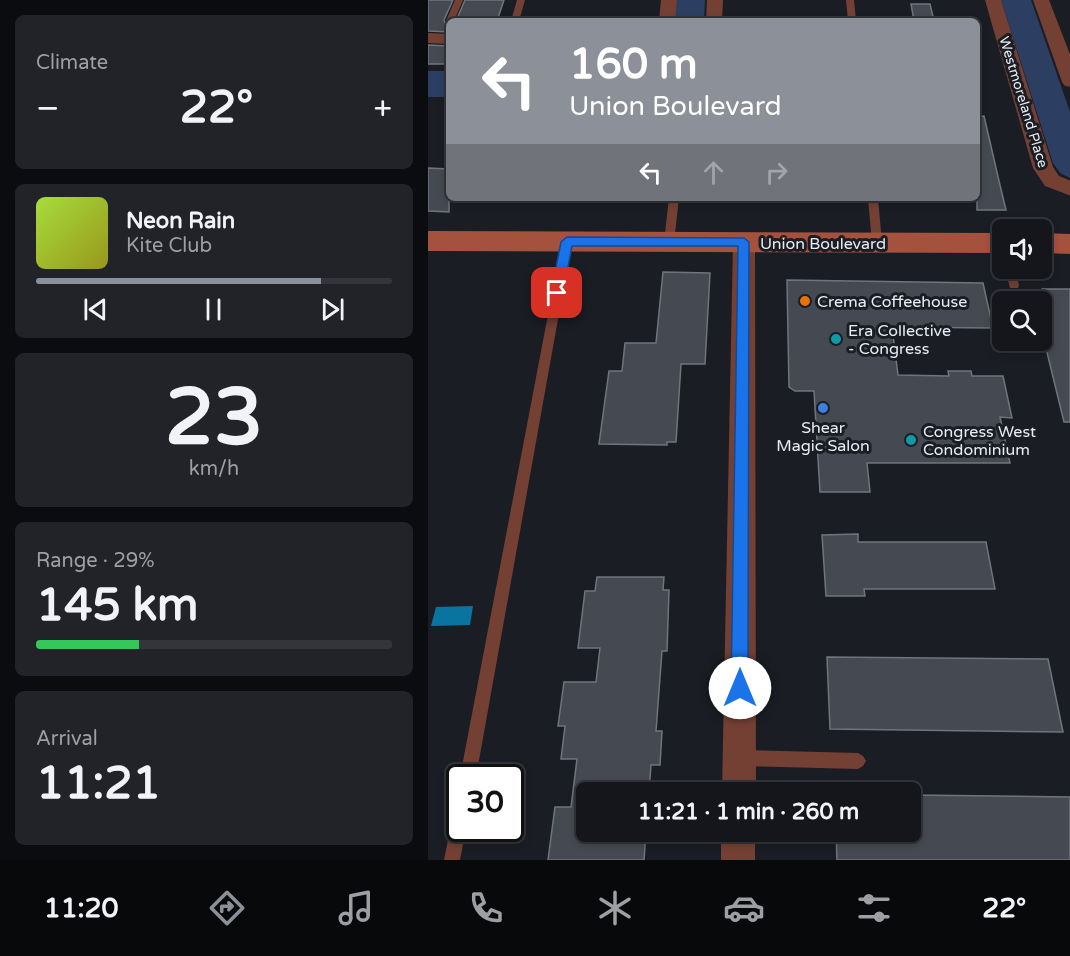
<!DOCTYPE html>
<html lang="en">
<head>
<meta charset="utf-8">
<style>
	body { margin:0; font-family:"Varela Round",sans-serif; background:#212328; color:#f1f3f6; height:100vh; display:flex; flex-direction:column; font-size:22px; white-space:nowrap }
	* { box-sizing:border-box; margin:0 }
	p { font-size:20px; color:#9d9fa3 }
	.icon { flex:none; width:33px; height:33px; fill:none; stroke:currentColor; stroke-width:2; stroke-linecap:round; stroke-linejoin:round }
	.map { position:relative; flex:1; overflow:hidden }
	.sheet { display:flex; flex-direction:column; gap:15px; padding:15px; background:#0b0c0f; width:428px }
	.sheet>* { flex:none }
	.hud { position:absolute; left:18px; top:18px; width:534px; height:183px; border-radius:9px; box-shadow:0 3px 9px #0003,0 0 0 2px #33353a; background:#8c9099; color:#fff; overflow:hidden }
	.buttons { position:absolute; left:564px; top:219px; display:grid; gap:12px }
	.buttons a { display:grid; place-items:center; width:60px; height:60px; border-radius:9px; background:#14161b; box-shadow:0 3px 9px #0003,0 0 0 2px #33353a; font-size:30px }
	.speed { position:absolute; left:18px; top:764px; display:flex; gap:12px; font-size:30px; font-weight:700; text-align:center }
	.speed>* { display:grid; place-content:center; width:78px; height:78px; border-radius:50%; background:#14161b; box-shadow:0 3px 9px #0003,0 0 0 2px #33353a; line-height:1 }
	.speed .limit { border:3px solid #111; border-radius:9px; background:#fff; color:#111 }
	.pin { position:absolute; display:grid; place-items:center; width:51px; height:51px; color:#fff; margin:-26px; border-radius:12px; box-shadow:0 3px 9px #0006 }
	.me { position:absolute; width:66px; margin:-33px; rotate:0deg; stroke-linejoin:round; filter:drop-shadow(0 0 4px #0008) }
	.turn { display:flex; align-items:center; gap:21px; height:126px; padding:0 24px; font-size:27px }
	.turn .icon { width:78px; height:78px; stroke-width:2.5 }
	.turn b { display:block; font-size:42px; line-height:51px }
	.lanes { display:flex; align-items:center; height:57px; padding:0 24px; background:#0003; justify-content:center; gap:30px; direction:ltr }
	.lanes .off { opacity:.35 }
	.big { font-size:45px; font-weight:700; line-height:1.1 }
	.sheet .widget { flex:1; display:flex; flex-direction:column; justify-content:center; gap:9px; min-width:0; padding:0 21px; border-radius:9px; background:#212328 }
	.sheet .dial { align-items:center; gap:0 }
	.dial b { font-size:78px; line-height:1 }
	.song { display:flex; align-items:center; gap:18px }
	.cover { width:72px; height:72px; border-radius:9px; background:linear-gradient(135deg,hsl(80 70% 55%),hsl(60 70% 35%)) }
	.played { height:6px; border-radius:3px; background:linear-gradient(90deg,#8c9099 80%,#33353a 80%) }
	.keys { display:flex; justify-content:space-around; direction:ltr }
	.heat { display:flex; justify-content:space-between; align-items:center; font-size:33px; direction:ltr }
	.charge { height:9px; border-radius:4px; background:linear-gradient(90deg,#34c759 29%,#33353a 0) }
	.trip { position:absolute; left:148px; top:782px; width:345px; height:60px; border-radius:9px; background:#14161b; box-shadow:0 3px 9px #0003,0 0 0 2px #33353a; font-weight:700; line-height:60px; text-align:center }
	.dock { display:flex; height:96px; justify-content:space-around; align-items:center; background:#08090b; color:#9d9fa3 }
	.dock .icon { width:42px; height:42px }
	.dock .on { color:#8c9099 }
	.dock b { font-size:27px; color:#f1f3f6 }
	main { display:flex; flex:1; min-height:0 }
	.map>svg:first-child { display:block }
</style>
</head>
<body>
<main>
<section class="sheet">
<div class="widget"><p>Climate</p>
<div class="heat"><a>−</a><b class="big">22°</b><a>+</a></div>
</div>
<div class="widget">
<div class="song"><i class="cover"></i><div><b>Neon Rain</b><p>Kite Club</p></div></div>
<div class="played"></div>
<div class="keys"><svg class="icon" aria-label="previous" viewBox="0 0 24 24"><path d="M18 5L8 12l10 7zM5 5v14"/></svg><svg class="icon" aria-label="pause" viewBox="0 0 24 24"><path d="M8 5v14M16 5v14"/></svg><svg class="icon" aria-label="next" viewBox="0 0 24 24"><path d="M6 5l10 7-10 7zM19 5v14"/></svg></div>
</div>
<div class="widget dial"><b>23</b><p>km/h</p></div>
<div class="widget"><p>Range · 29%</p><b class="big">145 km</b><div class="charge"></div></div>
<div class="widget"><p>Arrival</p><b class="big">11:21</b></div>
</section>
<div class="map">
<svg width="643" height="860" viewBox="0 0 643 860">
	<rect width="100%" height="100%" fill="#1a1e24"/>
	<g fill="#2c3f63">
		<path d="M249 0H277L276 21H246Z"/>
		<path d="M573 0H603L642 112V178L632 173 625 163Z"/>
		<rect x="0" y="71" width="21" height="26"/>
	</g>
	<path fill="#0a74a1" d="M45 606 42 625 3 626 8 607Z"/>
	<g fill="#454951" stroke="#70747d" stroke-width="1.5">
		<path d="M0 0H25L16 20 18 25H21V32L0 31Z"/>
		<path d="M37 0H76L69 21H28Z"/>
		<path d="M483 4H502L506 21H486Z"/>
		<path d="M0 45 21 46V64H0Z"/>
		<path d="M556 116 571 181 578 210H549V117Z"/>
		<path d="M0 168 21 169V212L0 211Z"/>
		<path d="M235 272 282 273 277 364H253L248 442H239V445L171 444 181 371H194L197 343H228Z"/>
		<path d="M359 280 555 283 565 328 464 327 470 375 521 376 520 371H543L544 376H575L584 418 572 417 582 463H439L442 492H392L386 391H367L361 387Z"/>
		<path d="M614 289H642V422H636L614 332Z"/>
		<path d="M430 534V542H558L567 589H436L437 596H398L394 535Z"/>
		<path d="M169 577H236L235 590H241L239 651H234L228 731H234L232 765H223L221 792H159V831H218L216 860H120L127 807H143L149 759H133L137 726H130L136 682H168L172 648H150L157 591H167Z"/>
		<path d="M399 657 620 659 635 732 402 729Z"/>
		<path d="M483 795 642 797V860H409L408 831H483Z"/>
	</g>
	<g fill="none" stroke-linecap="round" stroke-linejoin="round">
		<path stroke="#73777c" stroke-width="4" stroke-dasharray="5 3" stroke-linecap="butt" d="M577 223H609"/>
		<g fill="#744034" fill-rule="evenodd">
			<path d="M27 0H35L26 21 19 23 18 21Z"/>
			<path d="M89 0H97L91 21H83Z"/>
			<path d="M418 0H426L428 21H420Z"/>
			<path d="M241 198H251L246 242 241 246 236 242Z"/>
			<path d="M440 198H450L454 243 449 247 444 243Z"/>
			<path d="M139 237 144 241 48 777H32L134 241Z"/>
			<path d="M577 268H587L591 285 590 288H582Z"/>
			<path d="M312 750 430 753 435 756 438 761 435 766 430 769 312 766 307 763 304 758 307 753Z"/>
			<path d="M32 812V828H38L32 860H16L24 820 26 814Z"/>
		</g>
		<g fill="#744034" fill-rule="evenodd">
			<path d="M233 0H249L247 21H231Z"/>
			<path d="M279 0H295L294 21H278Z"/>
			<path d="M557 0H573L625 167 631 176 643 181V196L617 186 605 168Z"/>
			<path d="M605 0H621L643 57V87L637 86 634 82Z"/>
			<path d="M0 33 21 34V44L0 43Z"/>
			<path d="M316 234 324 237 327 242 328 792H294L305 242 308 237Z"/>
			<rect x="293" y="831" width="34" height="29"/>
		</g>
		<g fill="#a4513e" fill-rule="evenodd">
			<path d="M0 231 574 233V253L0 251Z"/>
			<path d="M614 233 643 234V254L614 253Z"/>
		</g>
	</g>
	<path fill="#1a73e8" stroke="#114b97" stroke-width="1.5" d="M139 237 316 238 321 242 320 688 318 694 312 696 306 694 303 688 310 246H144L135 293 129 297 123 293 133 242Z"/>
	<circle fill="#e8710a" stroke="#1a1e24" stroke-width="2" cx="377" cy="301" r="6"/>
	<g fill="#0f9aa8" stroke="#1a1e24" stroke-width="2">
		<circle cx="408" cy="339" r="6"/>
		<circle cx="483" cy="440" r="6"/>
	</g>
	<circle fill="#3f7fe0" stroke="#1a1e24" stroke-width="2" cx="395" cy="408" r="6"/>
	<g text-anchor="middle" stroke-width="6" stroke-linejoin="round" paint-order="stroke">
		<g font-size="14" fill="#e9ecf1" stroke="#1a1e24">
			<text transform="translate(596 102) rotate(73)" y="5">Westmoreland Place</text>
		</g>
		<g font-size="16" fill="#e9ecf1" stroke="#1a1e24">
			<text x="395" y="249">Union Boulevard</text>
		</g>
		<g font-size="16" fill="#e9ecf1" stroke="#1a1e24" text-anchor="start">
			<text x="389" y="307">Crema Coffeehouse</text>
			<text x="420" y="336">Era Collective<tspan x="420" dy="18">- Congress</tspan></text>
			<text x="395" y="433" text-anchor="middle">Shear<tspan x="395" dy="18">Magic Salon</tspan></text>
			<text x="495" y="437">Congress West<tspan x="495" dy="18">Condominium</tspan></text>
		</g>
	</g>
</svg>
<div class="buttons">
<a><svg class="icon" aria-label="sound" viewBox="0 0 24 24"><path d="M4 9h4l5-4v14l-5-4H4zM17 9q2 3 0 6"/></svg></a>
<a><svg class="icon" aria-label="search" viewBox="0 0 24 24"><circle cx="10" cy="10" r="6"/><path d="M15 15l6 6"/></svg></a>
</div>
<div class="speed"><div class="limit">30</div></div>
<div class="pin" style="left:129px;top:293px;background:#d93025"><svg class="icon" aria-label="arrive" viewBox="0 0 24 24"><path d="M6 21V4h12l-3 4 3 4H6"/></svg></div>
<svg class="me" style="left:312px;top:688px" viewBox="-20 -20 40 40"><circle r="19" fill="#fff"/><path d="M0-13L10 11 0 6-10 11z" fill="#1a73e8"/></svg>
<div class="trip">11:21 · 1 min · 260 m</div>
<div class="hud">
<div class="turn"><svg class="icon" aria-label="left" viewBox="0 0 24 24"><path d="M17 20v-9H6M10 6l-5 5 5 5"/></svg><div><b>160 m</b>Union Boulevard</div></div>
<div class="lanes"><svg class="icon" aria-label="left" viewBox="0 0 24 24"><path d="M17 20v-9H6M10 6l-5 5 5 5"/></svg><svg class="icon off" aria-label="ahead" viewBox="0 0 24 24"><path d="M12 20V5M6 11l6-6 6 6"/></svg><svg class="icon off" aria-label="right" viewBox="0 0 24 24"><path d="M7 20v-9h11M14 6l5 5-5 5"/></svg></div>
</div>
</div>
</main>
<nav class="dock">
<b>11:20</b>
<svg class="icon on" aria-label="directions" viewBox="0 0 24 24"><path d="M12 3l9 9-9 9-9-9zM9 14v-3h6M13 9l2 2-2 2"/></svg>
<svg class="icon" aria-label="music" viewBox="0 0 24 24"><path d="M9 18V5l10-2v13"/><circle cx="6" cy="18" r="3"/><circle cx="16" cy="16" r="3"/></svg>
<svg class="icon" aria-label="phone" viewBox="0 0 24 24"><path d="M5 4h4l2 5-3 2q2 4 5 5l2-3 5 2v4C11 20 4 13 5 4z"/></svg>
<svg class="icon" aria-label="climate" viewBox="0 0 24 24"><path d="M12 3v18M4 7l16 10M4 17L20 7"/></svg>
<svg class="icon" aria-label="car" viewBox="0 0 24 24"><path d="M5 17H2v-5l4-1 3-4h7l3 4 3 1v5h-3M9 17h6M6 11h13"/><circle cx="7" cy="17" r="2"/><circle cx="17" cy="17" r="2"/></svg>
<svg class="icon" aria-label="filters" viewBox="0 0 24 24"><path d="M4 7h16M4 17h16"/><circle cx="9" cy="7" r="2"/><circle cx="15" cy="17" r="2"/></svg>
<b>22°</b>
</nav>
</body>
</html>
